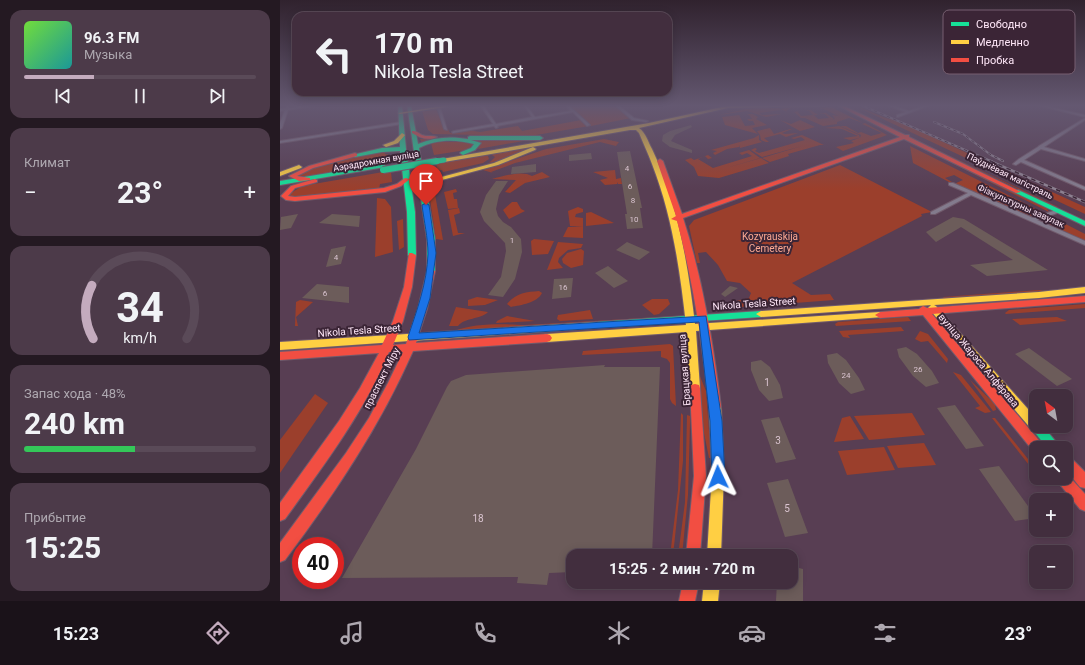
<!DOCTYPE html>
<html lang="ru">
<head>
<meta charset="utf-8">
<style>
	body { margin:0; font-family:Roboto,sans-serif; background:#4c3a49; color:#f1f3f6; height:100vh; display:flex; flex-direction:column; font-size:15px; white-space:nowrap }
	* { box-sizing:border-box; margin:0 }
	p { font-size:13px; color:#aea8b0 }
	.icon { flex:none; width:22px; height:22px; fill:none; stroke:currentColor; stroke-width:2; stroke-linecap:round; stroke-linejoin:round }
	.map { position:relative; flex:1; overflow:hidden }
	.details { display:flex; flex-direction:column; gap:10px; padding:10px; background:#241922; width:280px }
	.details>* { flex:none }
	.top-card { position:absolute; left:12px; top:12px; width:380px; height:84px; border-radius:12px; box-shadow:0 2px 10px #0003,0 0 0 1px #5a4a58; background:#422e3e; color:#f1f3f6; overflow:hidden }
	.needle { width:26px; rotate:328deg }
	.buttons { position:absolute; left:749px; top:389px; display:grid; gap:8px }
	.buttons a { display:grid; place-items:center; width:44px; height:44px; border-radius:8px; background:#422e3e; box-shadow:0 2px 10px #0003,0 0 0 1px #5a4a58; font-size:20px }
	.speed { position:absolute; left:12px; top:537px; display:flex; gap:8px; font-size:20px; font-weight:700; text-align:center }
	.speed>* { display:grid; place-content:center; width:52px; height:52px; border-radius:50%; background:#422e3e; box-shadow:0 2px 10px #0003,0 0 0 1px #5a4a58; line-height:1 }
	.speed .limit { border:6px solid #d22; background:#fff; color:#111 }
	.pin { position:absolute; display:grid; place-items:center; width:34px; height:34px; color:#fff; margin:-41px -17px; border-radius:50% 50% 50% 0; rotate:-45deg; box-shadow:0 0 4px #0007 }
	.pin .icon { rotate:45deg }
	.me { position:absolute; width:44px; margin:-22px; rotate:358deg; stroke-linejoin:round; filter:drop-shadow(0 0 3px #0008) }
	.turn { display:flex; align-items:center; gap:14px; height:84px; padding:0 16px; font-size:18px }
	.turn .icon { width:52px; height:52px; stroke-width:2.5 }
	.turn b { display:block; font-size:28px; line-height:34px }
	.big { font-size:30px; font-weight:700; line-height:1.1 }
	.details .tile { flex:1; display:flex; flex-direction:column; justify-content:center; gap:6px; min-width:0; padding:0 14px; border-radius:12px; background:#4c3a49 }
	.details .dial { align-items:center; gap:0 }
	.dial svg { height:104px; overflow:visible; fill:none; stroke:#5a4a58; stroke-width:7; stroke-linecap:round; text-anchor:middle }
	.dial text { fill:#f1f3f6; stroke:none }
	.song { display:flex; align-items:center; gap:12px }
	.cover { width:48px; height:48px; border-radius:6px; background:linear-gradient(135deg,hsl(100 70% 55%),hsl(180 70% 35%)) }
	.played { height:4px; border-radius:2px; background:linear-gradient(90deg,#c4abbe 30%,#5a4a58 30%) }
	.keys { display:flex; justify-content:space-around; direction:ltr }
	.heat { display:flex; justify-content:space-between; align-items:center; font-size:22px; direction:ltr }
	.charge { height:6px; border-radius:3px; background:linear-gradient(90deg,#34c759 48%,#5a4a58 0) }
	.trip { position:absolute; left:286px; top:549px; width:232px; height:40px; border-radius:12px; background:#422e3e; box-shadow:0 2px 10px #0003,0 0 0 1px #5a4a58; font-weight:700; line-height:40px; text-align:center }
	.tabs { display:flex; height:64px; justify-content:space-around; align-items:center; background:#1a1219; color:#aea8b0 }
	.tabs .icon { width:28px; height:28px }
	.tabs .active { color:#c4abbe }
	.tabs b { font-size:18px; color:#f1f3f6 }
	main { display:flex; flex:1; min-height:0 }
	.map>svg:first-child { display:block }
</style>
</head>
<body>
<main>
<section class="details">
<div class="tile">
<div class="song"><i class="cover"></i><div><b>96.3 FM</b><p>Музыка</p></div></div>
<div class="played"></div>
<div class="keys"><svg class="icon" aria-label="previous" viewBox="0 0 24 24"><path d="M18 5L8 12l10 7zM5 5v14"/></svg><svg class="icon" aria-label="pause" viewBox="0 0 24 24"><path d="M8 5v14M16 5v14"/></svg><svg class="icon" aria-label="next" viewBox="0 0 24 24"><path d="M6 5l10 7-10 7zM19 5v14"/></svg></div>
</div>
<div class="tile"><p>Климат</p>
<div class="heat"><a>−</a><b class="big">23°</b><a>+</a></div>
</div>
<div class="tile dial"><svg viewBox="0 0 100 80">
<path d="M14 69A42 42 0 1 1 86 69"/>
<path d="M14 69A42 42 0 0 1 13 28" stroke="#c4abbe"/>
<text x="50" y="56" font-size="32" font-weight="700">34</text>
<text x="50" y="72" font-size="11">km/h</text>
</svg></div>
<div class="tile"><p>Запас хода · 48%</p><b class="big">240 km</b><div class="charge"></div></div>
<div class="tile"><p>Прибытие</p><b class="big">15:25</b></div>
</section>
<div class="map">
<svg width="805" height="601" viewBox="0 0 805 601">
	<rect width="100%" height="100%" fill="#583e53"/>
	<g fill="#9b3f2c">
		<path d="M289 105H334L351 118 311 126Z"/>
		<path d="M573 105 606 118 615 120 805 207V214Z"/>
		<path d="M549 106 511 108 506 111 509 113 501 109 507 108H499L501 110 479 113 482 115 502 114 486 117 467 111 439 115 470 108 445 112C455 108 540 103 549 106Z"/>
		<path d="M551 107 583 123 569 118 557 122V124L543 126 525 118H521L514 112 519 111 518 112 521 116 533 115 529 111H524L531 110 538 115H534L538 119 549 118 545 114 539 113H546L554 119 542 122 555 119 552 115 559 116C552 114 547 109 540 108Z"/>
		<path d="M156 109 165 130 168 129 170 133 188 130 200 132 238 126 242 131 301 120 309 126 250 136 153 134 148 130 142 111Z"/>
		<path d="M467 114H473L478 117 476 119 487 125 472 128 478 134 445 125 442 117 459 115 465 126 475 125 473 121H469L467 119H472L469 115Z"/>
		<path d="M500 120 511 124 520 120 535 127 520 131Z"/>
		<path d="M585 123 607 135 563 151 556 147 574 143 571 141 579 138 570 140 563 138 578 136 562 129 545 128 559 126 579 135 580 138 581 135 560 126H566L578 133 581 132 591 136 602 133 582 124Z"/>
		<path d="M490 128 494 134 510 129H512L502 133 505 134 518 133 506 137 500 134 484 138 489 142H486L481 140 480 135 477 131Z"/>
		<path d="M479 135V140L482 142 460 148 459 145V147L447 149 435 155 433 153 437 151 431 150 474 138Z"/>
		<path d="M522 135 544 145H540L508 154 509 156 490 162 482 158 522 146 482 157 471 150 475 148 477 149 475 151 479 153 525 140 521 137 514 139 511 138Z"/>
		<path d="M140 139H141L249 140 198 149 201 143 195 140H149L142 143Z"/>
		<path d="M324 139 339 142 336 146 320 142 235 163 211 172 213 173 203 170 266 149Z"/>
		<path d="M155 142H187L195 144 186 150 154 155 151 143 141 146Z"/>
		<path d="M641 142 778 207H775Z"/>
		<path d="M258 146 226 159 209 163 215 157 209 153Z"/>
		<path d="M630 146 762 212V213L753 216 743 214 674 184 683 180 674 175 665 178 672 182H669L633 163Z"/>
		<path d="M101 150 104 151 105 154 110 155 111 161H101L103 164 22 177 16 175 45 164Z"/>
		<path d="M469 150 480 158 446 168 481 158 489 163 439 178 418 176 414 167 405 160 411 158 414 160 428 155 432 158 428 159 425 156 418 159 433 168 472 156 467 153 462 155 459 153Z"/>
		<path d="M200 155 208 156 209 159 203 163 163 172 162 170 155 171 157 168 156 164Z"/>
		<path d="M658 156 676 163 766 207 769 212Z"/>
		<path d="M560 165 652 212 641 214 642 216 512 283 531 295 550 294 554 300 462 307 452 302 469 298 471 293 460 283 447 281 438 265 426 252 418 253 420 263H417L409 226 414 220Z"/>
		<path d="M335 170 336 179 341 178 342 184H338L337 182V184L325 185 320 180 328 178 313 172Z"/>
		<path d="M103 172H111L112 182 100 184 99 189 13 198 8 195 22 186Z"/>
		<path d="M262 172 270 177 245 183 230 193 225 192 236 180 212 179C224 176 242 170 252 176Z"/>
		<path d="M176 189 177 192 173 193 174 199H177L178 208 168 209 164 192Z"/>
		<path d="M152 192 155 194 163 240 156 239 149 193Z"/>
		<path d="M97 198 105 199 111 207 113 252 95 257Z"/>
		<path d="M232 202H237L241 209 245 211 229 219 223 210Z"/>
		<path d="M298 207 303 209V212L296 214 295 217 303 218V227L290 226 288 211Z"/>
		<path d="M179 208 180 213 174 215 178 233H185L173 236 168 210Z"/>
		<path d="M311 212 334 223 306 226V213Z"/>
		<path d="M770 216 805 234V241L763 221V219Z"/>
		<path d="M123 219 124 247 119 250 117 221Z"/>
		<path d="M288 227H303V238L283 237Z"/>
		<path d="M254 239 274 241 268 254 252 255 251 241Z"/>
		<path d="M278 242 303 244 301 248 288 250 279 258 278 262 283 268 267 270Z"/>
		<path d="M301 249 304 251 303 265 291 268 283 263 282 259 287 253Z"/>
		<path d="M760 290 763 291 741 295 665 300 663 297Z"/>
		<path d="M259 291 262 293C257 303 241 305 231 307L227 304C236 293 246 292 259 291Z"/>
		<path d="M197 297 218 300 205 305 188 306V300Z"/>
		<path d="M372 299H388L390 304 379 314 374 315 362 305Z"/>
		<path d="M20 300 33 302 16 317 18 326H15L16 302Z"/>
		<path d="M805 304V308L726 314 725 313 729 310Z"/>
		<path d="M176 307 208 312C200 320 185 317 178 326H169Z"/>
		<path d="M310 310 313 319 280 321 277 319 278 315Z"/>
		<path d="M227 316 255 321 216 323 217 321Z"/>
		<path d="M381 317 175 331C193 323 225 324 245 325Z"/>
		<path d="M628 317 631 321 556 326 555 324 558 322Z"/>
		<path d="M777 317 787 321 740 325 732 319Z"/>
		<path d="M621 327 624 331 568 335 570 338 563 337 559 331Z"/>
		<path d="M640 331 648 334 668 359 667 363 648 341 641 342 635 339Z"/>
		<path d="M390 344 393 346 396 406 392 403 390 399V363L387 359 381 357V351L302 355 303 351Z"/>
		<path d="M402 346H407V400L406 404Z"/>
		<path d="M673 372 681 375 711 412 705 413 695 408 700 406Z"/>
		<path d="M419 374 426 391 431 458H429L424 433Z"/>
		<path d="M690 380 715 404 716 410 713 411Z"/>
		<path d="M35 394 48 403 0 473V440Z"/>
		<path d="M401 413 403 415V461L393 556H390L398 490Z"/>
		<path d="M632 413 645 435 589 440 574 416Z"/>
		<path d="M407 415 410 416V423L408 495 402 556H398L405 502Z"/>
		<path d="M570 416 584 439 554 442 562 418Z"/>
		<path d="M712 418H715L756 469V474Z"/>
		<path d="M644 443 656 465 618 468 607 446Z"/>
		<path d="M604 447 615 470 567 475 558 451Z"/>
	</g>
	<g fill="#6c5c5a">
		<path d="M411 125 412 127 395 135 391 141 412 150V153L390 147 382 141 383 135 390 131Z"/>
		<path d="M350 151 362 208H360L363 228 347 229 345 214H347L337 152Z"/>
		<path d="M311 153 312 159 289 161V155Z"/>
		<path d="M256 164V172L231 174 232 167Z"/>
		<path d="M216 181H228L219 195 216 209 218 216 223 222 231 227 241 239 242 252 235 279 223 297 208 295 221 277 226 251 225 243 204 221 200 212 206 195Z"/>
		<path d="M18 214 11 228 0 230 1 217Z"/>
		<path d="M52 214 80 216 79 227 39 223Z"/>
		<path d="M673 217 684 219 768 270 707 276 690 265 733 260 681 227 656 242 646 232Z"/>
		<path d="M347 242 370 252 359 260 336 250Z"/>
		<path d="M66 246 61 264 46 267 51 249Z"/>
		<path d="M328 266 337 273 348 281 334 288 315 273Z"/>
		<path d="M293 278 291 297 272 299 274 279Z"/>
		<path d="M37 284 69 287V303L22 298Z"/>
		<path d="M450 286 458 288 445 297 441 294Z"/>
		<path d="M626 347 637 354 652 371 659 383 646 387 633 376 619 357 617 349Z"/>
		<path d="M749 348 792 379 777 386 735 354Z"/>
		<path d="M557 353 566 360 579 378 585 390 571 394 559 383 548 363 547 355Z"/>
		<path d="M481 360 490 367 500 385 503 398 489 401 479 390 471 370V362Z"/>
		<path d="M325 365 324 367H380L372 556H293V572L269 573 267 585 237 583 238 577 62 578 136 449 167 387 171 381 186 375Z"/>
		<path d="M675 405 704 446 686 449 657 408Z"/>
		<path d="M499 417 516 459 496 463 481 420Z"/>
		<path d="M719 466 756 517V518L735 521 699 469Z"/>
		<path d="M508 479 528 533 505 537 487 483Z"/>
		<path d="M511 566 523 569V601H496L497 582H511Z"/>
	</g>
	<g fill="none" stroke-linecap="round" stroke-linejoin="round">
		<defs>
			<g id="street">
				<path d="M7 105H9V108L32 105H38L8 110 2 128 0 129V123L5 110 0 111V109L6 108Z"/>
				<path d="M200 105H203L216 124 252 117 244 105H246L255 117 291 111 285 105H288L310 125 307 126 293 112 217 126 218 127 216 128 214 126 173 133 172 132 174 131 213 124Z"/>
				<path d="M335 105H338L354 118 368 121 366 122 352 120Z"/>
				<path d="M609 105H612L629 111 646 105H650L618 117H617V115L626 112 609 106Z"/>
				<path d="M757 105H761L805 115V117Z"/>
				<path d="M157 106 160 107 167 130 164 129Z"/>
				<path d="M805 118V120L764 147 805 159V161L761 149 744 160 805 187V190L741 162 736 165 733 164 739 159 758 147 759 146Z"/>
				<path d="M121 122H122V124L0 143V141Z"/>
				<path d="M669 183H673L753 218 776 210H780V212L757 220 805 241V245L691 195 655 214H651V212L688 193 669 185Z"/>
			</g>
			<g id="fast">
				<path d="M118 105H122L126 149 135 212 136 255 132 257 128 255 127 212 120 151 102 152 75 157 72 155 102 148 120 147Z"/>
				<path d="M127 105H131L138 144C154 137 171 136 188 139V137L190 136H260L263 138 260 140H191L201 143 195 150 183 155 180 153 181 152 191 148 194 144C176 139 156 139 139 148L155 239V271L151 274 147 271V239Z"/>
				<path d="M103 164 106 166 105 167 0 185V181Z"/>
				<path d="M738 190 805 221V226L736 193 735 192Z"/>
				<path d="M481 311 486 314 481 317 317 328 314 327 312 325 314 323 317 322Z"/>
				<path d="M756 421V426H763L781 448H767L750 426 752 422Z"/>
			</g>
			<g id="slow">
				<path d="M169 105H178L120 114 118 113Z"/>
				<path d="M451 105H547L545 106 448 108 359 128C366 133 368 142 372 149 398 203 408 265 415 324L600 312 603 313 605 315 603 317 416 331 420 388 419 391 415 392 411 391 410 388 406 332 267 342 264 341 262 338 264 335 267 334 406 325C400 270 392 215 372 164 368 153 363 143 359 133L356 130H350L164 162 162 161V159L369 123Z"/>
				<path d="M122 133 125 135 118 143 106 147 103 145 114 141Z"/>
				<path d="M253 147 256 149 255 150 218 165 158 181 145 192 140 191 154 179 214 163Z"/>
				<path d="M19 165 22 167 21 168 0 176V172Z"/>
				<path d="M805 287V293L759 298 654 305 656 306 756 418V426H762L760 430 756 431 752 430 650 310 648 308 651 305 481 317 476 314 481 311 759 292Z"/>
				<path d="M317 322 320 323 322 325 320 327 317 328 0 350V342Z"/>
				<path d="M435 402 439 404 441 407 444 472 441 556H427L432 472 429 407 431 404Z"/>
				<path d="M424 582H440L438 601H422Z"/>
			</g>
			<g id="jam">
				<path d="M557 105H562L625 135H629V137L741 192 736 193 624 139 403 218C423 280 433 343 441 407L439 410 435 412 431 410 429 407C423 344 413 282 397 221L391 219 396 216 377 161 380 159 383 161 402 214 620 137Z"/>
				<path d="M132 131C137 131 138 133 142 135 147 137 152 135 157 137 148 141 140 138 132 133Z"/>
				<path d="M75 153 77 154V156L33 168 17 176 30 178V180L19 181 9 176 29 166Z"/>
				<path d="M125 178 130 179 121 186 105 192 15 201 6 200 1 196 11 186 35 179 37 180V182L15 188 8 196 15 197 104 188 117 184Z"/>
				<path d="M129 253H132L136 255 132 287 123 321 113 345 126 344 138 309 147 271 151 268 155 271 147 309 136 343 267 334 270 335 272 338 270 341 267 342 133 351C99 428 55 493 5 560L0 562V543L66 453 89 418 108 383 123 352H109C85 411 42 468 5 519L0 521V503L59 421 80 388 99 353 0 360V352L102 345 113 321 124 287Z"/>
				<path d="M805 296V302L652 314 762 444 764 448H756V453L754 452 643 315 600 318 595 315 600 312 639 309 643 306 647 308Z"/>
				<path d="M415 384 419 385 420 388 426 476 420 556H406L414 476 410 388 411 385Z"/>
				<path d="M786 455 790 457 805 472V488L800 487 786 470Z"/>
				<path d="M786 473 805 494V511L800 509 778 482 776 478H786Z"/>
				<path d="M403 582H419L415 601H399Z"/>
			</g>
		</defs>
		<use href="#street" stroke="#715b6c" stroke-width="2"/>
		<use href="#fast" stroke="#715b6c" stroke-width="2"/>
		<use href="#slow" stroke="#715b6c" stroke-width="2"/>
		<use href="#jam" stroke="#715b6c" stroke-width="2"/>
		<use href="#street" fill="#837b8d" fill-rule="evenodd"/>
		<use href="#fast" fill="#16e098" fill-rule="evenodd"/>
		<use href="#slow" fill="#ffcf43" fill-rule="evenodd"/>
		<use href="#jam" fill="#f24e42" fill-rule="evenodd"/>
		<defs>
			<g id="rail-far1">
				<path d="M581 105 713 162"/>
				<path d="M654 122 683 134 711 155 723 161"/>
			</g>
			<path id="rail" d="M710 161 805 202"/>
		</defs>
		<use href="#rail-far1" stroke="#8c8090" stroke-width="2"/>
		<use href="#rail" stroke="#8c8090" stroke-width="2.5"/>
		<use href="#rail-far1" stroke="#3b2536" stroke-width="1" stroke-dasharray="3.5" stroke-linecap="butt"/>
		<use href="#rail" stroke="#3b2536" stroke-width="1.5" stroke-dasharray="4.5" stroke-linecap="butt"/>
		<defs>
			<path id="fast-bridge-far1" d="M151 162 164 160"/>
			<path id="fast-bridge" d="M103 170 157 161"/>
		</defs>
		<use href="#fast-bridge-far1" stroke="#715b6c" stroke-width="6" stroke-linecap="butt"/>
		<use href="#fast-bridge" stroke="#715b6c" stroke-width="8" stroke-linecap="butt"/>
		<use href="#fast-bridge-far1" stroke="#16e098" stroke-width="5"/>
		<use href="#fast-bridge" stroke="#16e098" stroke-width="6"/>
	</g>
	<linearGradient id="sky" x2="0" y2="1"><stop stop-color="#30222e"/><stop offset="0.56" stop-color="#645871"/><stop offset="1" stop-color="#645871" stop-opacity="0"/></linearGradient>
	<rect width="805" height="189" fill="url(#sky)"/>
	<path fill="#1a73e8" stroke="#114b97" d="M146 203 149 205 156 253 150 298 139 333 426 316 442 421 445 477 443 481 438 483 434 481 432 477 430 421 419 322 129 340 128 337C137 310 147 283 148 254 148 238 144 221 142 205Z"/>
	<g text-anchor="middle" stroke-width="4" stroke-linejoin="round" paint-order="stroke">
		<g font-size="8" fill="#dac4d0">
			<text x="347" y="171">4</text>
			<text x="350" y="189">6</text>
			<text x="353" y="203">8</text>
			<text x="354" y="222">10</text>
			<text x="232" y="243">1</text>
			<text x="56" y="260">4</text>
			<text x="283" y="290">16</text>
			<text x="45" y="296">6</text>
			<text x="638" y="372">26</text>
			<text x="566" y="378">24</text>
		</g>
		<g font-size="9" fill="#fee6f7" stroke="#3b2536">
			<text transform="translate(96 161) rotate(-10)" y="3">Аэрадромная вуліца</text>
			<text transform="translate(730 176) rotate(26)" y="3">Паўднёвая магістраль</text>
			<text transform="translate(741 206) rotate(24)" y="3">Фізкультурны завулак</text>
		</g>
		<g font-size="10" fill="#fca993" stroke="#3b2536">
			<text x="490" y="240">Kozyrauskija<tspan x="490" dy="12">Cemetery</tspan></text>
		</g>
		<g font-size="10" fill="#fee6f7" stroke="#3b2536">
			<text transform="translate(474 303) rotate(-4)" y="4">Nikola Tesla Street</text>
			<text transform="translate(79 330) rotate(-4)" y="4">Nikola Tesla Street</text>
			<text transform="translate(699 360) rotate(50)" y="4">вуліца Жарэса Алфёрава</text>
			<text transform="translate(404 370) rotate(-94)" y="4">Брацкая вуліца</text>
			<text transform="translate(101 378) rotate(-63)" y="4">праспект Міру</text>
		</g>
		<g font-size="10" fill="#dac4d0">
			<text x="487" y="386">1</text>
			<text x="498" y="444">3</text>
			<text x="507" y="512">5</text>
			<text x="198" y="522">18</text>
		</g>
	</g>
	<rect x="663" y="10" width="132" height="64" rx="6" fill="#3b2536" stroke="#765f70" stroke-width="1"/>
	<rect x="671" y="22" width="18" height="4" fill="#16e098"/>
	<rect x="671" y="40" width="18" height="4" fill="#ffcf43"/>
	<rect x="671" y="58" width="18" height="4" fill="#f24e42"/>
	<g font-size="11" fill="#fee6f7">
		<text x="696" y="28">Свободно</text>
		<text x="696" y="46">Медленно</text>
		<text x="696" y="64">Пробка</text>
	</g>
</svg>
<div class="buttons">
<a><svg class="needle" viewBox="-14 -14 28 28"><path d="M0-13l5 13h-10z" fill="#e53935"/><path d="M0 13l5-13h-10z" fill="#aea8b0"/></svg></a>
<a><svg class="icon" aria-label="search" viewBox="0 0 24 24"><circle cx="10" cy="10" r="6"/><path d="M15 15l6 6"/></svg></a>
<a>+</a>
<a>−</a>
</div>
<div class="speed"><div class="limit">40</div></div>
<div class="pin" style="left:146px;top:205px;background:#d93025"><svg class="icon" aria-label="arrive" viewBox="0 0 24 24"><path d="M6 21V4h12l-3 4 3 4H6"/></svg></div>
<svg class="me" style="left:438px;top:477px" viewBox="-20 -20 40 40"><path d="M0-17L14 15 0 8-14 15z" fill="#1a73e8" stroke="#fff" stroke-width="4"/></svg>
<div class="trip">15:25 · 2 мин · 720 m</div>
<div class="top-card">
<div class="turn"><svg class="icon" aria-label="left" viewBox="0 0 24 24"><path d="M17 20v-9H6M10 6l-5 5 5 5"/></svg><div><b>170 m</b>Nikola Tesla Street</div></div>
</div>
</div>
</main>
<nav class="tabs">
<b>15:23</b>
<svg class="icon active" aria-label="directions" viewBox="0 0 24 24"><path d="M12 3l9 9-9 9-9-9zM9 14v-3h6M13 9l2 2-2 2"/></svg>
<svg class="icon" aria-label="music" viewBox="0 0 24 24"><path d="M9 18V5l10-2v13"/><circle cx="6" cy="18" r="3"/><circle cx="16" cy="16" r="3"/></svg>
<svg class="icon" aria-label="phone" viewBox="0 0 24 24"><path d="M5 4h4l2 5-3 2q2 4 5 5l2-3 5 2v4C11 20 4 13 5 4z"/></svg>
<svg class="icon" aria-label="climate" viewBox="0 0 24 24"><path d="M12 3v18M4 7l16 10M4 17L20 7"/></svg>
<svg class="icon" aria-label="car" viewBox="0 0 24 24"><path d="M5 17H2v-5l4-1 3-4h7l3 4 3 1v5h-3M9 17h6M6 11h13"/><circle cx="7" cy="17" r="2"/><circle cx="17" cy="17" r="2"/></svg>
<svg class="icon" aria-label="filters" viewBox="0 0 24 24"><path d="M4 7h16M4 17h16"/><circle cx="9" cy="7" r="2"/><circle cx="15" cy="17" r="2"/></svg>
<b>23°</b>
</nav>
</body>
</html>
